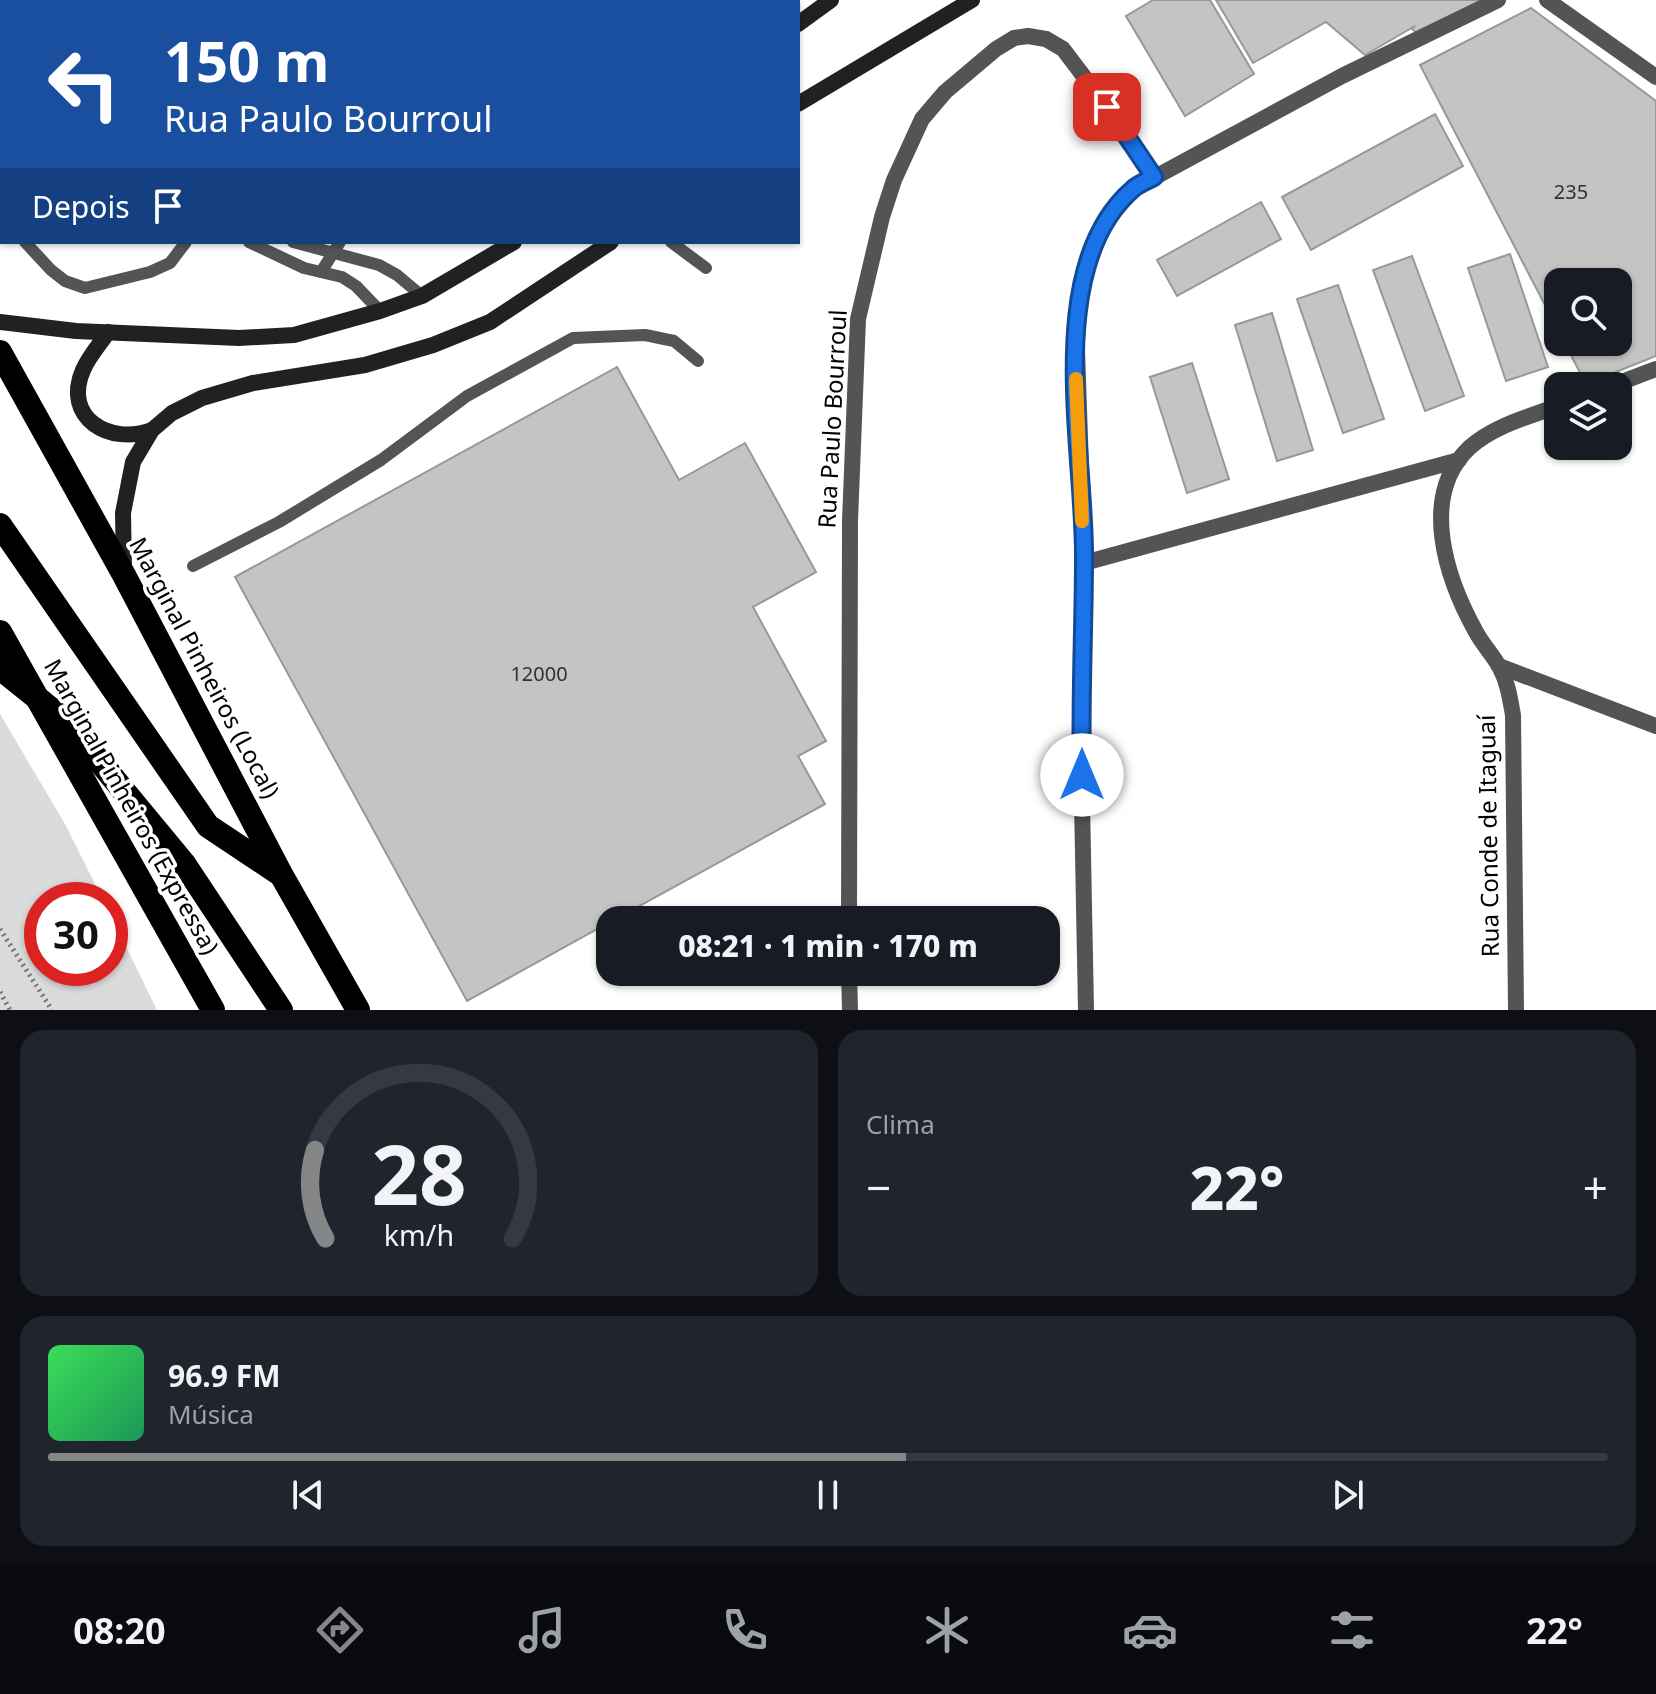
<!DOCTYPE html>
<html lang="pt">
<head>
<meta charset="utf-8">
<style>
	body { margin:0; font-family:"Noto Sans",sans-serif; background:#20242c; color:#f1f3f6; height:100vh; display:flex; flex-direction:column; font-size:30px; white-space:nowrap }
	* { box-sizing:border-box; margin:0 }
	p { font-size:26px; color:#9ea1a6 }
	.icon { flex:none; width:44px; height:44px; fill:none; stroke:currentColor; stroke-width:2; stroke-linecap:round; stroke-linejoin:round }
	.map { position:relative; height:1010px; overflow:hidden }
	.sheet { display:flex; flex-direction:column; gap:20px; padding:20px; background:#0d0f14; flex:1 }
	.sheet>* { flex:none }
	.banner { position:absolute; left:0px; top:0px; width:800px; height:244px; box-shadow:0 2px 6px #0004; background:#1a4fa0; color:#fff; overflow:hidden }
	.fabs { position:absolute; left:1544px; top:268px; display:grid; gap:16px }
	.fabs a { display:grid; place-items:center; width:88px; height:88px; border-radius:16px; background:#171b24; box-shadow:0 2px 6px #0004; font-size:40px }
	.speed { position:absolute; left:24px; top:882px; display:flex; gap:16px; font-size:40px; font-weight:700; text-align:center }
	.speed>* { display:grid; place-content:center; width:104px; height:104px; border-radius:50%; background:#171b24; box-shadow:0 2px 6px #0004; line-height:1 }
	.speed .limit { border:12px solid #d22; background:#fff; color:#111 }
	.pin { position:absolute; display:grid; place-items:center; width:68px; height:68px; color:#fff; margin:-34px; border-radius:16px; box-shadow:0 4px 12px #0006 }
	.me { position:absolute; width:88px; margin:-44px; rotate:0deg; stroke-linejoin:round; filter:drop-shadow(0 0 6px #0008) }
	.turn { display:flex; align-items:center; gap:28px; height:168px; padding:0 32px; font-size:36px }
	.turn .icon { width:104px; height:104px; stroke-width:2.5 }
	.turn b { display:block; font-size:56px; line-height:68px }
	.then { display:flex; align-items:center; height:76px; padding:0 32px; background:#0003; gap:16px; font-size:30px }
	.big { font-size:60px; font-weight:800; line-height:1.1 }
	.sheet .tile { flex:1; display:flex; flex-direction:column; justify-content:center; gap:12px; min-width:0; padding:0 28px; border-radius:24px; background:#20242c }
	.sheet .dial { align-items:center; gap:0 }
	.dial svg { height:208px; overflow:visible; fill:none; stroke:#363941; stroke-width:7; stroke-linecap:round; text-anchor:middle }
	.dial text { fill:#f1f3f6; stroke:none }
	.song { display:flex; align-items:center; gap:24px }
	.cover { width:96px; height:96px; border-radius:12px; background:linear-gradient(135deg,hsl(130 70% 55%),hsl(150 70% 35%)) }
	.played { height:8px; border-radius:4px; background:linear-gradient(90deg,#858687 55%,#363941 55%) }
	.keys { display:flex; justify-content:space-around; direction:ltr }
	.heat { display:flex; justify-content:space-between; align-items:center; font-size:44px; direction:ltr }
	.sheet .tiles { flex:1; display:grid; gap:20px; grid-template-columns:1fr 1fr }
	.tile:last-child { grid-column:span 2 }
	.trip { position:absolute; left:596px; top:906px; width:464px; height:80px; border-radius:24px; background:#171b24; box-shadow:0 2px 6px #0004; font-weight:800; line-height:80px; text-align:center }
	.menu { display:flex; height:128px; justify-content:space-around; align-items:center; background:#090b0e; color:#9ea1a6 }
	.menu .icon { width:56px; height:56px }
	.menu .on { color:#858687 }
	.menu b { font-size:36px; color:#f1f3f6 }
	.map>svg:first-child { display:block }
</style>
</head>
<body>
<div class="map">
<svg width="1656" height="1010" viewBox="0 0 1656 1010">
	<rect width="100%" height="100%" fill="#fff"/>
	<path fill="#dbdbdb" d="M0 714 65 824 103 900H42V968H110V914L157 1010H0Z"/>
	<g fill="#c4c4c4" stroke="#989898" stroke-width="2">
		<path d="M56 0H352L355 2H55Z"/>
		<path d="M528 0H688L526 2Z"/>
		<path d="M1153 0H1210L1254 74 1185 116 1126 16Z"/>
		<path d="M1216 0H1484L1424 39 1412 29 1415 26 1365 55 1326 22 1253 63Z"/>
		<path d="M1531 8 1656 101V356L1586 384 1564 342H1618V282H1558V330L1420 65Z"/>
		<path d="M1435 114 1463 166 1311 250 1282 197Z"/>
		<path d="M1261 202 1281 239 1177 296 1157 260Z"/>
		<path d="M1510 254 1548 367 1506 381 1468 268Z"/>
		<path d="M1412 256 1464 396 1425 411 1373 270Z"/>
		<path d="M1338 285 1384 419 1343 433 1297 299Z"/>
		<path d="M1272 313 1313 450 1277 461 1235 325Z"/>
		<path d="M1192 363 1229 479 1187 493 1150 377Z"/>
		<path d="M617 367 679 480 745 443 816 572 753 607 826 741 798 756 825 804 614 920H610V922L467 1001 235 577Z"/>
	</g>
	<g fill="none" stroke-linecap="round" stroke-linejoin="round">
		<g stroke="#767676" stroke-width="5" stroke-dasharray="2 4" stroke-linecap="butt">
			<path d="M0 929 52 1010"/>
			<path d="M0 992 10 1010"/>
		</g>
		<g stroke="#545454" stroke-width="12">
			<path d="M0 58 2 61"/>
			<path d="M0 209 2 213"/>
			<path d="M25 242 51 270 65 281 85 288 150 272 170 263 186 242"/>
			<path d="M249 242 304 268 342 277 356 286 380 311"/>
			<path d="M293 242 379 265 397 275 422 296"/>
			<path d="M671 242 706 268"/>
			<path d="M321 272 340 242"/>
			<path d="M193 566 279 522 381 460 467 396 573 338 645 335 674 341 698 361"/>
		</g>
		<g stroke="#545454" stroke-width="16">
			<path d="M1547 0 1656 77"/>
			<path d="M1611 386 1656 369"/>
			<path d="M1084 563 1459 460"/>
			<path d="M1499 666 1656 726"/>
			<path d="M849 920 850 521 858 319 882 217 894 180 922 119 945 92 996 49 1014 38 1028 36 1046 39 1063 49 1107 107 1154 177"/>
			<path d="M849 972 850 1010"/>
			<path d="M1086 1010 1081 750 1084 555 1076 321 1083 277 1094 245 1109 218 1133 189 1342 76 1498 0"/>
			<path d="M1516 1010 1513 715C1510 699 1508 683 1500 668 1493 655 1483 645 1476 632 1447 580 1418 497 1469 448 1493 426 1528 417 1558 406"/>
		</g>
		<g stroke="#212121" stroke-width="16">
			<path d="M798 24 831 0"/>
			<path d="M798 104 972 0"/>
			<path d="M0 322 76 331 239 338 294 335 380 311 422 296 514 242"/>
			<path d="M108 332C100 344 89 356 83 370 62 418 110 446 152 430"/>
			<path d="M124 570 123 513 133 462 152 430 172 413 202 398 253 383 365 365 433 345 490 322 611 242"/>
		</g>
		<g stroke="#000" stroke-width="24">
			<path d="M0 352 124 575 282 876 358 1010"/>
			<path d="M0 525 208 826 280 874"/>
			<path d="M0 632 213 1010"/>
			<path d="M0 668 66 721 185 865 281 1010"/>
		</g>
	</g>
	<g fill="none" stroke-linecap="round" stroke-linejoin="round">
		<defs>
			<path id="route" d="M1082 775C1080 703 1084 630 1084 557 1085 451 1042 267 1133 189 1138 184 1147 181 1154 177L1107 107"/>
		</defs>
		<use href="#route" stroke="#114b97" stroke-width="20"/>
		<use href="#route" stroke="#1a73e8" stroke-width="14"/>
		<path stroke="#f59e0b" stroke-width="14" d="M1076 379 1082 521"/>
	</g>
	<g text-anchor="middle" stroke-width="7" stroke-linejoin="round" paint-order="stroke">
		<g font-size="20" fill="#313131">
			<text x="1571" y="199">235</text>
			<text x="539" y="681">12000</text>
		</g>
		<g font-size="24" fill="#000" stroke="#fff">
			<text transform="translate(833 419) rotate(-87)" y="8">Rua Paulo Bourroul</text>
			<text transform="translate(204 668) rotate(62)" y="8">Marginal Pinheiros (Local)</text>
			<text transform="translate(131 807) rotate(61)" y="8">Marginal Pinheiros (Expressa)</text>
			<text transform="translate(1489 836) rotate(-91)" y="8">Rua Conde de Itaguaí</text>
		</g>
	</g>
</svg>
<div class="fabs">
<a><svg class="icon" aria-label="search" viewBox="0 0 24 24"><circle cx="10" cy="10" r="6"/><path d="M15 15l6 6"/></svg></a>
<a><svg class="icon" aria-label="layers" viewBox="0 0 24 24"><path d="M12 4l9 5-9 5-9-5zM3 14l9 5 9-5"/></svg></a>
</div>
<div class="speed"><div class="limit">30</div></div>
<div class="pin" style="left:1107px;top:107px;background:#d93025"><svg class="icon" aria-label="arrive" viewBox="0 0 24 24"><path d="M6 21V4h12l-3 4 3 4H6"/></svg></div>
<svg class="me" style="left:1082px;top:775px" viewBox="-20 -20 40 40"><circle r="19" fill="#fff"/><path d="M0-13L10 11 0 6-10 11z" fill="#1a73e8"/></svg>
<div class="trip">08:21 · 1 min · 170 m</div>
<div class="banner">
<div class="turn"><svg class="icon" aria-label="left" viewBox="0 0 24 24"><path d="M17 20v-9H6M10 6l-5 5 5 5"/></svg><div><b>150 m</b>Rua Paulo Bourroul</div></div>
<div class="then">Depois<svg class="icon" aria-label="arrive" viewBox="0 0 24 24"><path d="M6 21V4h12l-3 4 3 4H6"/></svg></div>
</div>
</div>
<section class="sheet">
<div class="tiles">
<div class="tile dial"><svg viewBox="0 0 100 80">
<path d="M14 69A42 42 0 1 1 86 69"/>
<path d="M14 69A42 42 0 0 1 10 35" stroke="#858687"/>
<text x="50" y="56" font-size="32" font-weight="700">28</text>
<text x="50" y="72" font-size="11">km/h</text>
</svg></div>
<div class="tile"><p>Clima</p>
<div class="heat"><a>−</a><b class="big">22°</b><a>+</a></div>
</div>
<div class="tile">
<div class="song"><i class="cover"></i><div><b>96.9 FM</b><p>Música</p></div></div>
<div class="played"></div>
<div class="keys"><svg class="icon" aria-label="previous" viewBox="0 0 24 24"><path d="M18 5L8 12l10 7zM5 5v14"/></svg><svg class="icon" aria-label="pause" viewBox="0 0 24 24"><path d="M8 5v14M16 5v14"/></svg><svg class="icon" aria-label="next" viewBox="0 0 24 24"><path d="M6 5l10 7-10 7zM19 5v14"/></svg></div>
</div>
</div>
</section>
<nav class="menu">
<b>08:20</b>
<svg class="icon on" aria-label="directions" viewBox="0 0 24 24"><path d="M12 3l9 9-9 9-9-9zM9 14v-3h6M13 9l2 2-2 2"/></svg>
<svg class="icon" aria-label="music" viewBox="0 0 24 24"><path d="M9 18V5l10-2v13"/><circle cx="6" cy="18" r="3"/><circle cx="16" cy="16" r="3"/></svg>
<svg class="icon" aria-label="phone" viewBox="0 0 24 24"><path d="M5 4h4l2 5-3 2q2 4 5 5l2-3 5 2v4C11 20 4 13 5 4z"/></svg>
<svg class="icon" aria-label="climate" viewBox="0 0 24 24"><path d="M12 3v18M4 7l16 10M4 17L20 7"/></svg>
<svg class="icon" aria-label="car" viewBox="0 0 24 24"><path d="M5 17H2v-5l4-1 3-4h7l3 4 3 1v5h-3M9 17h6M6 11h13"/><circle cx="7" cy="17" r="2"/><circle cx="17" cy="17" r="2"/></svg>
<svg class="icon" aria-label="filters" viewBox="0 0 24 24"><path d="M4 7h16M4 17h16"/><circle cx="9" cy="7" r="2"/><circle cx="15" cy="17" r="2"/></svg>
<b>22°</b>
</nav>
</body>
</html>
